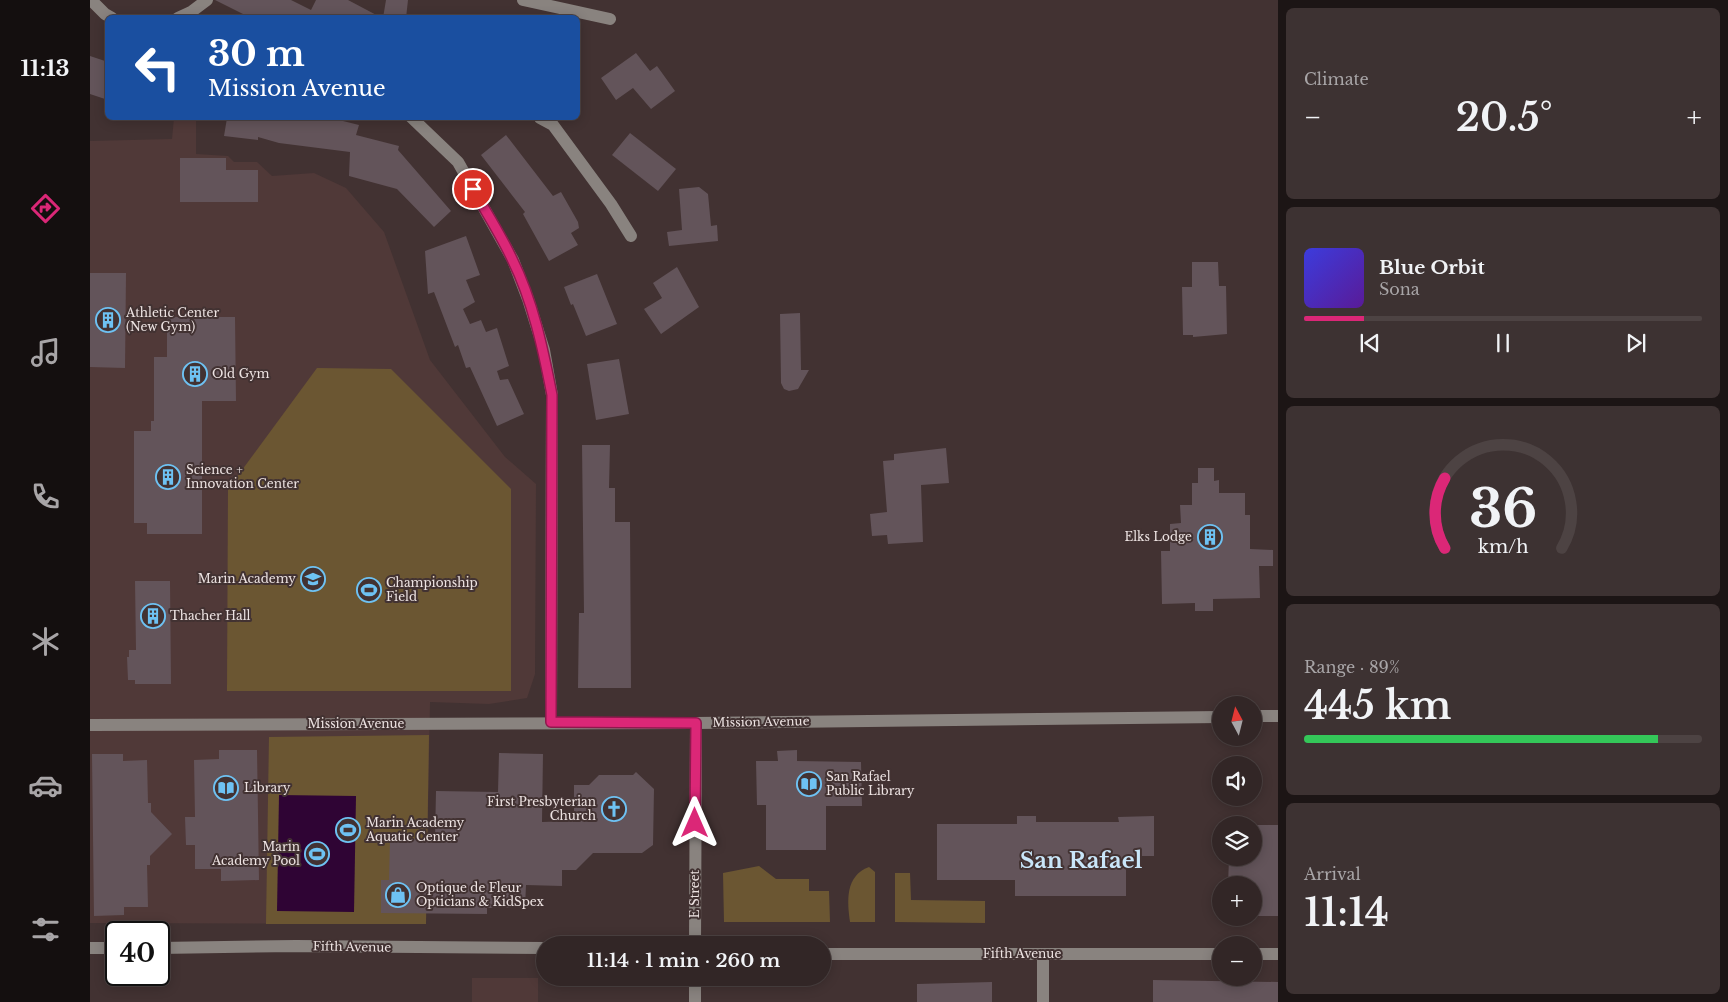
<!DOCTYPE html>
<html lang="en">
<head>
<meta charset="utf-8">
<style>
	body { margin:0; font-family:"Libre Baskerville",serif; background:#3d3232; color:#f1f3f6; height:100vh; display:flex; flex-direction:column; font-size:19px; white-space:nowrap }
	* { box-sizing:border-box; margin:0 }
	p { font-size:16px; color:#a8a5a7 }
	.icon { flex:none; width:28px; height:28px; fill:none; stroke:currentColor; stroke-width:2; stroke-linecap:round; stroke-linejoin:round }
	.map { position:relative; flex:1; overflow:hidden }
	.sheet { display:flex; flex-direction:column; gap:8px; padding:8px; background:#1c1515; width:450px }
	.sheet>* { flex:none }
	.guide { position:absolute; left:15px; top:15px; width:475px; height:105px; border-radius:8px; box-shadow:0 2px 12px #0003,0 0 0 1px #4d4343; background:#1a4fa0; color:#fff; overflow:hidden }
	.needle { width:32px; rotate:353deg }
	.controls { position:absolute; left:1122px; top:696px; display:grid; gap:10px }
	.controls a { display:grid; place-items:center; width:50px; height:50px; border-radius:50%; background:#322626; box-shadow:0 2px 12px #0003,0 0 0 1px #4d4343; font-size:25px }
	.speed { position:absolute; left:15px; top:921px; display:flex; gap:10px; font-size:25px; font-weight:700; text-align:center }
	.speed>* { display:grid; place-content:center; width:65px; height:65px; border-radius:50%; background:#322626; box-shadow:0 2px 12px #0003,0 0 0 1px #4d4343; line-height:1 }
	.speed .limit { border:2px solid #111; border-radius:8px; background:#fff; color:#111 }
	.pin { position:absolute; display:grid; place-items:center; width:42px; height:42px; color:#fff; margin:-21px; border:2px solid #fff; border-radius:50%; box-shadow:0 1px 5px #0007 }
	.me { position:absolute; width:55px; margin:-28px; rotate:0deg; stroke-linejoin:round; filter:drop-shadow(0 0 4px #0008) }
	.turn { display:flex; align-items:center; gap:18px; height:105px; padding:0 20px; font-size:22px }
	.turn .icon { width:65px; height:65px; stroke-width:2.5 }
	.turn b { display:block; font-size:35px; line-height:42px }
	.big { font-size:38px; font-weight:600; line-height:1.1 }
	.sheet .card { flex:1; display:flex; flex-direction:column; justify-content:center; gap:8px; min-width:0; padding:0 18px; border-radius:8px; background:#3d3232 }
	.sheet .dial { align-items:center; gap:0 }
	.dial svg { height:130px; overflow:visible; fill:none; stroke:#4d4343; stroke-width:7; stroke-linecap:round; text-anchor:middle }
	.dial text { fill:#f1f3f6; stroke:none }
	.song { display:flex; align-items:center; gap:15px }
	.cover { width:60px; height:60px; border-radius:8px; background:linear-gradient(135deg,hsl(240 70% 55%),hsl(270 70% 35%)) }
	.played { height:5px; border-radius:2px; background:linear-gradient(90deg,#db2777 15%,#4d4343 15%) }
	.keys { display:flex; justify-content:space-around; direction:ltr }
	.heat { display:flex; justify-content:space-between; align-items:center; font-size:28px; direction:ltr }
	.charge { height:8px; border-radius:4px; background:linear-gradient(90deg,#34c759 89%,#4d4343 0) }
	.trip { position:absolute; left:446px; top:936px; width:295px; height:50px; border-radius:25px; background:#322626; box-shadow:0 2px 12px #0003,0 0 0 1px #4d4343; font-weight:600; line-height:50px; text-align:center }
	main { display:flex; flex:1; min-height:0 }
	.menu { display:flex; flex-direction:column; width:90px; justify-content:space-around; align-items:center; background:#140f0f; color:#a8a5a7 }
	.menu .icon { width:35px; height:35px }
	.menu .active { color:#db2777 }
	.menu b { font-size:22px; color:#f1f3f6 }
	.map>svg:first-child { display:block }
</style>
</head>
<body>
<main>
<nav class="menu">
<b>11:13</b>
<svg class="icon active" aria-label="directions" viewBox="0 0 24 24"><path d="M12 3l9 9-9 9-9-9zM9 14v-3h6M13 9l2 2-2 2"/></svg>
<svg class="icon" aria-label="music" viewBox="0 0 24 24"><path d="M9 18V5l10-2v13"/><circle cx="6" cy="18" r="3"/><circle cx="16" cy="16" r="3"/></svg>
<svg class="icon" aria-label="phone" viewBox="0 0 24 24"><path d="M5 4h4l2 5-3 2q2 4 5 5l2-3 5 2v4C11 20 4 13 5 4z"/></svg>
<svg class="icon" aria-label="climate" viewBox="0 0 24 24"><path d="M12 3v18M4 7l16 10M4 17L20 7"/></svg>
<svg class="icon" aria-label="car" viewBox="0 0 24 24"><path d="M5 17H2v-5l4-1 3-4h7l3 4 3 1v5h-3M9 17h6M6 11h13"/><circle cx="7" cy="17" r="2"/><circle cx="17" cy="17" r="2"/></svg>
<svg class="icon" aria-label="filters" viewBox="0 0 24 24"><path d="M4 7h16M4 17h16"/><circle cx="9" cy="7" r="2"/><circle cx="15" cy="17" r="2"/></svg>
</nav>
<div class="map">
<svg width="1188" height="1002" viewBox="0 0 1188 1002">
	<rect width="100%" height="100%" fill="#423232"/>
	<g fill="#503938">
		<path d="M84 118H106V154L138 156 144 162H167L182 176 224 173 256 188 294 232 340 360 415 457 446 484 445 674 437 698 399 704 340 702 336 924 0 923V141L82 139Z"/>
		<rect x="382" y="978" width="66" height="24"/>
	</g>
	<g fill="#6b5632">
		<path d="M227 368 301 369 421 489V691H137L138 489Z"/>
		<path d="M339 735 336 924H176L179 737Z"/>
		<path d="M669 866 686 879H719V891H739L740 922H634L633 873Z"/>
		<path d="M779 867 785 872V922H760C757 901 755 876 779 867Z"/>
		<path d="M805 873H820L821 900 895 901V923L805 922Z"/>
	</g>
	<path fill="#2f0434" d="M189 795 266 796 264 912 187 911Z"/>
	<g fill="#63545a">
		<path d="M125 0H201L221 10 226 0H258L292 18H161Z"/>
		<path d="M296 0H318L316 18H293Z"/>
		<path d="M546 53 560 71 567 66 585 91 561 109 543 88 526 100 511 78Z"/>
		<path d="M0 56 18 62V100L0 94Z"/>
		<path d="M137 118H241L269 125 266 135 309 146 308 150 361 211 344 227 307 189 259 176 260 152 189 143 168 137V140L134 136Z"/>
		<path d="M540 133 586 169 568 191 522 155Z"/>
		<path d="M416 135 463 196 471 192 488 222 489 228 481 233 488 245 459 261 433 214 435 212 391 155Z"/>
		<path d="M90 158H136V170H168V202H90Z"/>
		<path d="M609 187 618 194 621 226 627 225 628 241 579 246 577 232 592 230 589 189Z"/>
		<path d="M376 236 390 275 376 280 385 302 373 309 380 324 391 320 396 332 407 328 419 366 407 371 410 380 418 379 434 414 407 426 380 367 376 368 368 345 365 347 344 292 338 294 335 251Z"/>
		<path d="M1102 262H1128L1129 286H1136L1137 334 1103 337V335H1093L1092 287H1102Z"/>
		<path d="M587 267 609 307 571 334 554 309 572 298 563 283Z"/>
		<path d="M0 273H36L35 368 0 367Z"/>
		<path d="M507 274 527 324 496 336 483 304 481 305 474 287Z"/>
		<path d="M710 313 711 370H719L708 389 699 391 694 389 691 383 690 314Z"/>
		<path d="M77 317H145L146 401H112V534H57V523H44V431H61V421H64V357H77Z"/>
		<path d="M529 359 539 414 506 420 497 364Z"/>
		<path d="M492 445H520L519 488H525V522H540L541 688H488L489 613H494Z"/>
		<path d="M856 448 859 483 831 485 833 542 798 544 797 535 782 536 780 514 797 512 793 461 804 460V454Z"/>
		<path d="M1108 468H1124V481L1129 480V493H1155V515H1160V549L1183 550V566H1169L1170 598 1123 599V611H1105V603L1072 604 1071 551H1080V524L1091 523 1090 505H1102V483H1108Z"/>
		<path d="M45 581H80L81 684H45V680H38L37 657H39V650H46Z"/>
		<path d="M129 750H167L169 880 131 881V869H105V845H96L95 817H105L104 760 129 759Z"/>
		<path d="M707 750V761L771 762 772 806H736V850H676V805H667L666 761H688L687 751Z"/>
		<path d="M409 753 453 754 452 822 484 821V785H499L509 775H543L546 772 564 789 563 845 552 853H503L486 870H472V886L436 885 435 908H397V914L291 913V880H299L300 838 345 839 346 791 408 792Z"/>
		<path d="M2 754H33V761L57 760 58 803H61V812L82 834 60 856V865H57L58 907H34V915L4 916Z"/>
		<path d="M927 816H946V822H1029L1028 817 1064 816V856H1048V862H1036V896H925V880H847V824H927Z"/>
		<path d="M1164 825H1188V916H1164V885H1138L1139 858H1164Z"/>
		<path d="M1063 980 1188 982V1002H1063Z"/>
		<path d="M902 982V1002H827V984Z"/>
	</g>
	<g fill="none" stroke-linecap="round" stroke-linejoin="round">
		<g stroke="#89837f" stroke-width="12">
			<path d="M1 0 15 14 22 18"/>
			<path d="M433 0 520 19"/>
			<path d="M88 18 101 12 117 0"/>
			<path d="M322 118 368 162 423 260 438 299 454 350 462 395 461 722"/>
			<path d="M450 118 463 125 521 204 541 236"/>
			<path d="M1164 716H1188"/>
			<path d="M0 725 606 723 1131 717"/>
			<path d="M605 945 606 723"/>
			<path d="M0 948H26"/>
			<path d="M69 948 206 946 455 948"/>
			<path d="M732 954H1131"/>
			<path d="M1164 954H1188"/>
			<path d="M605 978V1002"/>
			<path d="M953 1002V954"/>
		</g>
	</g>
	<g fill="none" stroke-linecap="round" stroke-linejoin="round">
		<defs>
			<path id="route" d="M383 189C396 212 411 235 422 259 443 301 453 349 462 395L461 722 606 723 605 823"/>
		</defs>
		<use href="#route" stroke="#8e194d" stroke-width="12"/>
		<use href="#route" stroke="#db2777" stroke-width="9"/>
	</g>
	<defs>
		<symbol id="building-ring" viewBox="-11 -11 22 22"><circle r="9.5" fill="#423232" stroke="#6ec2f3" stroke-width="1.5"/><path d="M-4-6H4V6H1V3H-1V6H-4ZM-2.5-4.3h1.7v1.8h-1.7ZM.8-4.3h1.7v1.8H.8ZM-2.5-1h1.7V.8h-1.7ZM.8-1h1.7V.8H.8Z" fill="#6ec2f3"/></symbol>
		<symbol id="school-ring" viewBox="-11 -11 22 22"><circle r="9.5" fill="#423232" stroke="#6ec2f3" stroke-width="1.5"/><path d="M0-5L7-2L0 1L-7-2ZM-4 1L0 2.5L4 1V4Q0 6-4 4Z" fill="#6ec2f3"/></symbol>
		<symbol id="stadium-ring" viewBox="-11 -11 22 22"><circle r="9.5" fill="#423232" stroke="#6ec2f3" stroke-width="1.5"/><path d="M0-5a6.5 5 0 1 0 0 10a6.5 5 0 1 0 0-10ZM-3.5-1.8h7v3.6h-7Z" fill="#6ec2f3"/></symbol>
		<symbol id="library-ring" viewBox="-11 -11 22 22"><circle r="9.5" fill="#423232" stroke="#6ec2f3" stroke-width="1.5"/><path d="M-6-4Q-3-5.5-.7-3.5V5Q-3 3-6 4ZM6-4Q3-5.5 .7-3.5V5Q3 3 6 4Z" fill="#6ec2f3"/></symbol>
		<symbol id="church-ring" viewBox="-11 -11 22 22"><circle r="9.5" fill="#423232" stroke="#6ec2f3" stroke-width="1.5"/><path d="M-1.2-6h2.4v3.5h3.3v2.4h-3.3V6h-2.4V-.1h-3.3v-2.4h3.3Z" fill="#6ec2f3"/></symbol>
		<symbol id="shop-ring" viewBox="-11 -11 22 22"><circle r="9.5" fill="#423232" stroke="#6ec2f3" stroke-width="1.5"/><path d="M-5-2.5h2.3a2.7 3.5 0 0 1 5.4 0H5L5.5 6h-11ZM-1.5-2.5h3a1.5 2.3 0 0 0-3 0Z" fill="#6ec2f3"/></symbol>
	</defs>
	<g fill-rule="evenodd">
		<use href="#building-ring" x="4" y="306" width="28" height="28"/>
		<use href="#building-ring" x="91" y="360" width="28" height="28"/>
		<use href="#building-ring" x="64" y="463" width="28" height="28"/>
		<use href="#building-ring" x="1106" y="523" width="28" height="28"/>
		<use href="#school-ring" x="209" y="565" width="28" height="28"/>
		<use href="#stadium-ring" x="265" y="576" width="28" height="28"/>
		<use href="#building-ring" x="49" y="602" width="28" height="28"/>
		<use href="#library-ring" x="705" y="770" width="28" height="28"/>
		<use href="#library-ring" x="122" y="774" width="28" height="28"/>
		<use href="#church-ring" x="510" y="795" width="28" height="28"/>
		<use href="#stadium-ring" x="244" y="816" width="28" height="28"/>
		<use href="#stadium-ring" x="213" y="840" width="28" height="28"/>
		<use href="#shop-ring" x="294" y="881" width="28" height="28"/>
	</g>
	<g text-anchor="middle" stroke-width="4" stroke-linejoin="round" paint-order="stroke">
		<g font-size="12" fill="#ede3e2" stroke="#423232" text-anchor="start">
			<text x="36" y="317">Athletic Center<tspan x="36" dy="14">(New Gym)</tspan></text>
			<text x="122" y="378">Old Gym</text>
			<text x="96" y="474">Science +<tspan x="96" dy="14">Innovation Center</tspan></text>
			<text x="1102" y="541" text-anchor="end">Elks Lodge</text>
			<text x="206" y="583" text-anchor="end">Marin Academy</text>
			<text x="296" y="587">Championship<tspan x="296" dy="14">Field</tspan></text>
			<text x="80" y="620">Thacher Hall</text>
			<text x="736" y="781">San Rafael<tspan x="736" dy="14">Public Library</tspan></text>
			<text x="154" y="792">Library</text>
			<text x="506" y="806" text-anchor="end">First Presbyterian<tspan x="506" dy="14">Church</tspan></text>
			<text x="276" y="827">Marin Academy<tspan x="276" dy="14">Aquatic Center</tspan></text>
			<text x="210" y="851" text-anchor="end">Marin<tspan x="210" dy="14">Academy Pool</tspan></text>
			<text x="326" y="892">Optique de Fleur<tspan x="326" dy="14">Opticians &amp; KidSpex</tspan></text>
		</g>
		<g font-size="12" fill="#ede3e2" stroke="#423232">
			<text transform="translate(671 722) rotate(-1)" y="4">Mission Avenue</text>
			<text x="266" y="728">Mission Avenue</text>
			<text transform="translate(605 894) rotate(-90)" y="4">E Street</text>
			<text transform="translate(262 947) rotate(1)" y="4">Fifth Avenue</text>
			<text x="932" y="958">Fifth Avenue</text>
		</g>
		<g font-size="22" font-weight="bold" fill="#c9e6f9" stroke="#423232">
			<text x="991" y="868">San Rafael</text>
		</g>
	</g>
</svg>
<div class="controls">
<a><svg class="needle" viewBox="-14 -14 28 28"><path d="M0-13l5 13h-10z" fill="#e53935"/><path d="M0 13l5-13h-10z" fill="#a8a5a7"/></svg></a>
<a><svg class="icon" aria-label="sound" viewBox="0 0 24 24"><path d="M4 9h4l5-4v14l-5-4H4zM17 9q2 3 0 6"/></svg></a>
<a><svg class="icon" aria-label="layers" viewBox="0 0 24 24"><path d="M12 4l9 5-9 5-9-5zM3 14l9 5 9-5"/></svg></a>
<a>+</a>
<a>−</a>
</div>
<div class="speed"><div class="limit">40</div></div>
<div class="pin" style="left:383px;top:189px;background:#d93025"><svg class="icon" aria-label="arrive" viewBox="0 0 24 24"><path d="M6 21V4h12l-3 4 3 4H6"/></svg></div>
<svg class="me" style="left:605px;top:823px" viewBox="-20 -20 40 40"><path d="M0-17L14 15 0 8-14 15z" fill="#db2777" stroke="#fff" stroke-width="4"/></svg>
<div class="trip">11:14 · 1 min · 260 m</div>
<div class="guide">
<div class="turn"><svg class="icon" aria-label="left" viewBox="0 0 24 24"><path d="M17 20v-9H6M10 6l-5 5 5 5"/></svg><div><b>30 m</b>Mission Avenue</div></div>
</div>
</div>
<section class="sheet">
<div class="card"><p>Climate</p>
<div class="heat"><a>−</a><b class="big">20.5°</b><a>+</a></div>
</div>
<div class="card">
<div class="song"><i class="cover"></i><div><b>Blue Orbit</b><p>Sona</p></div></div>
<div class="played"></div>
<div class="keys"><svg class="icon" aria-label="previous" viewBox="0 0 24 24"><path d="M18 5L8 12l10 7zM5 5v14"/></svg><svg class="icon" aria-label="pause" viewBox="0 0 24 24"><path d="M8 5v14M16 5v14"/></svg><svg class="icon" aria-label="next" viewBox="0 0 24 24"><path d="M6 5l10 7-10 7zM19 5v14"/></svg></div>
</div>
<div class="card dial"><svg viewBox="0 0 100 80">
<path d="M14 69A42 42 0 1 1 86 69"/>
<path d="M14 69A42 42 0 0 1 14 26" stroke="#db2777"/>
<text x="50" y="56" font-size="32" font-weight="700">36</text>
<text x="50" y="72" font-size="11">km/h</text>
</svg></div>
<div class="card"><p>Range · 89%</p><b class="big">445 km</b><div class="charge"></div></div>
<div class="card"><p>Arrival</p><b class="big">11:14</b></div>
</section>
</main>
</body>
</html>
